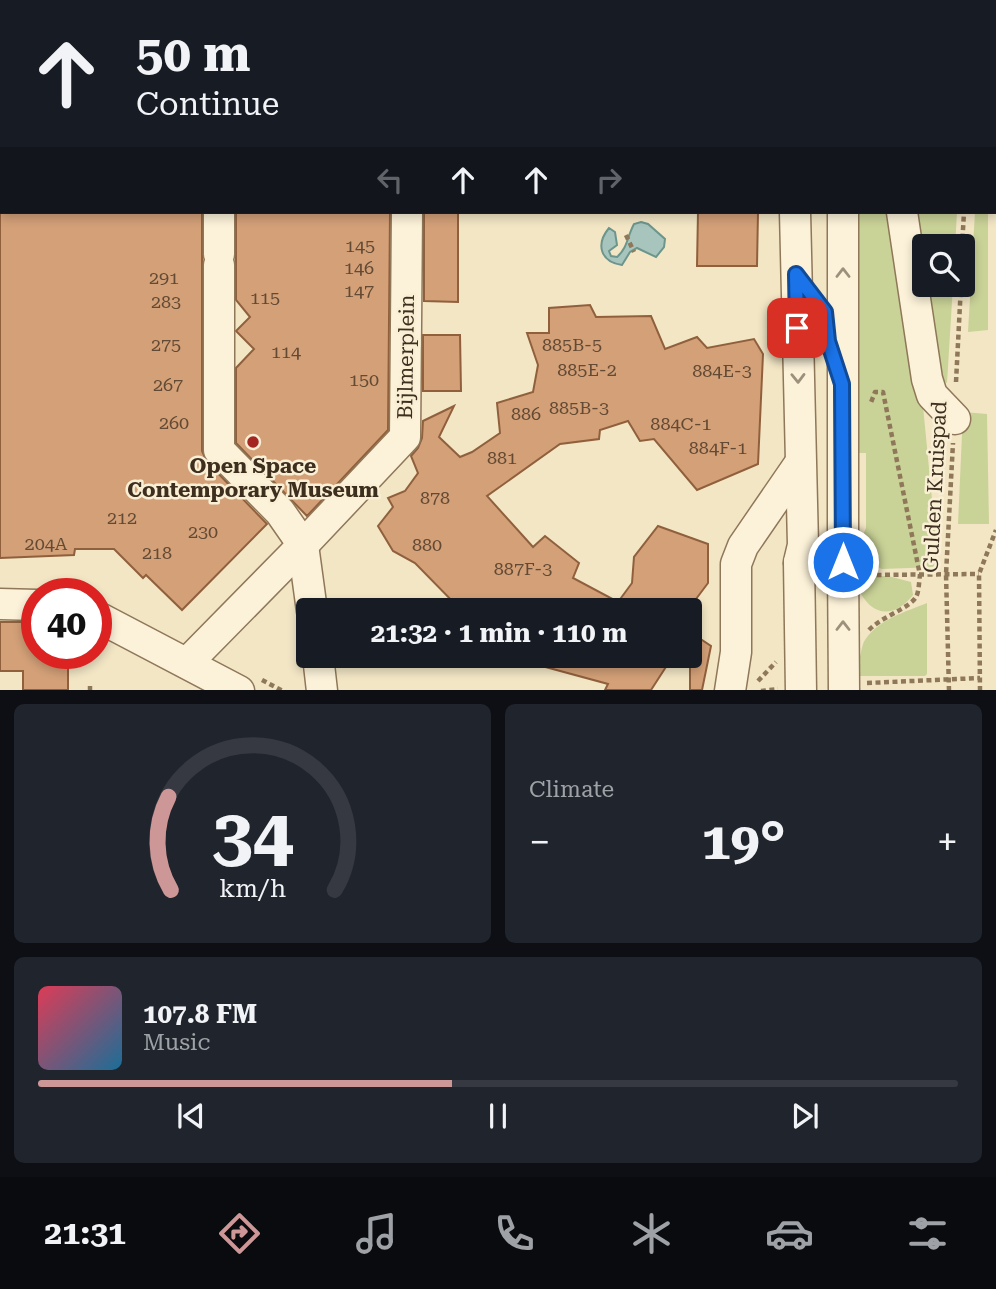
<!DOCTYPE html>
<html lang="en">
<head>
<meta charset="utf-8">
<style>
	body { margin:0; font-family:"Roboto Serif",serif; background:#20242c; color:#f1f3f6; height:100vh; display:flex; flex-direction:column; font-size:26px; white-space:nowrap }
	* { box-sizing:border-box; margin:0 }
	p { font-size:23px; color:#9ea1a6 }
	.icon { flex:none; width:38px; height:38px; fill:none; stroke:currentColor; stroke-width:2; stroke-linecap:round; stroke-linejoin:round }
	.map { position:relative; height:690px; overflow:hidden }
	.details { display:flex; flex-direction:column; gap:14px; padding:14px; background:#0d0f14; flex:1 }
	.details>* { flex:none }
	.banner { position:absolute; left:0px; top:0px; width:998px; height:214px; box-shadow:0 4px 10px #0003; background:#171b24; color:#f1f3f6; overflow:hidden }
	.fabs { position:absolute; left:912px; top:234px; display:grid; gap:14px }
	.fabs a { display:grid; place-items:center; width:63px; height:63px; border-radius:7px; background:#171b24; box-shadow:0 4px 10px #0003; font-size:35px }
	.speed { position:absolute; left:21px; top:578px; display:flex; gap:14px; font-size:35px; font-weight:700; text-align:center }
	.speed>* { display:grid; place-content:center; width:91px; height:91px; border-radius:50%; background:#171b24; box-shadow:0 4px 10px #0003; line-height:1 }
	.speed .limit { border:10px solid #d22; background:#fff; color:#111 }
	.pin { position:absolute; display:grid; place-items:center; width:60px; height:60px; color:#fff; margin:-30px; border-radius:14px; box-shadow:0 4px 10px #0006 }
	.me { position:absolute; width:77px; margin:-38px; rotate:0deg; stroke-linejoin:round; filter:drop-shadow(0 0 5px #0008) }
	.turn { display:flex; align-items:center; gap:24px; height:147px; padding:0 21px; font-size:32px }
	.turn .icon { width:91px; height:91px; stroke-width:2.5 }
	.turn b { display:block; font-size:49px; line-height:60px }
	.lanes { display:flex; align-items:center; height:66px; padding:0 21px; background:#0003; justify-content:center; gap:35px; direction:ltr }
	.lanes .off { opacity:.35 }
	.big { font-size:52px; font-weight:700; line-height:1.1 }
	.details .tile { flex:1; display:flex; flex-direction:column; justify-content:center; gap:10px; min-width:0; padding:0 24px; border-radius:10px; background:#20242c }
	.details .dial { align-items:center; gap:0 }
	.dial svg { height:182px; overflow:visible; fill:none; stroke:#363941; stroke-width:7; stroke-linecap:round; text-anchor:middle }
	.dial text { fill:#f1f3f6; stroke:none }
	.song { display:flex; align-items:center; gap:21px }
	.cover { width:84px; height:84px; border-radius:10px; background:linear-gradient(135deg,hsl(350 70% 55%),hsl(200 70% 35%)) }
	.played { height:7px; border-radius:4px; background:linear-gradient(90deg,#ce9797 45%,#363941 45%) }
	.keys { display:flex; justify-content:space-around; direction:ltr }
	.heat { display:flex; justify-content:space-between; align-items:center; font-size:38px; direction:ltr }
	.details .tiles { flex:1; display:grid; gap:14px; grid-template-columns:1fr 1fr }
	.tile:last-child { grid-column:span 2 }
	.trip { position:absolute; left:296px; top:598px; width:406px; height:70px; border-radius:7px; background:#171b24; box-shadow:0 4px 10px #0003; font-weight:700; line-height:70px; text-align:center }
	.tabs { display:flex; height:112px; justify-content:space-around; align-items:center; background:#090b0e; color:#9ea1a6 }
	.tabs .icon { width:49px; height:49px }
	.tabs .current { color:#ce9797 }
	.tabs b { font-size:32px; color:#f1f3f6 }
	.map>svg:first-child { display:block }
</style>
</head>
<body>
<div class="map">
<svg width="996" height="691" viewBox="0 0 996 691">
	<rect width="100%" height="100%" fill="#f2e6c5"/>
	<g fill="#c9d297">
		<path d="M852 212H957L955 247H924V285H953L947 383 935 376 923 406 935 531 936 567 882 569 862 560 853 559 866 528V453H851Z"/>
		<path d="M975 212H988V330L968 332Z"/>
		<path d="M963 412 987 414 989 524H958Z"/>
		<path d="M876 576H888L911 582 913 595C894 619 871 617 858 588L862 580Z"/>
		<path d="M927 603V674L925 676H857L858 660C862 654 861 646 865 640 879 619 905 612 927 603Z"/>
	</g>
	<path fill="#a7c5bd" stroke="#6c958c" stroke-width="2" d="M641 222 648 224 665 239 664 247 656 257 637 248 630 252 622 265C601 262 595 245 609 228L615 232 617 245 609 251 611 256 617 257C628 247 627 237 634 224Z"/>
	<g fill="#d3a078" stroke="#90603d" stroke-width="2">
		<path d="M0 212H202V451L207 462 267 524 182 610 146 575 143 578 114 549H75L74 555 0 558Z"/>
		<path d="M236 212H390L388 430 307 516 236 443V368L254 349 236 331 250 317 236 300Z"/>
		<path d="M424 212H458V302L424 301Z"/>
		<path d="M698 212H758L757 266H697Z"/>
		<path d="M590 305 596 317 651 316 665 349 697 337 707 348 754 339 763 354 758 464 697 490 654 439 640 441 628 421 600 430 599 439 560 444 487 496 533 547 545 536 579 563 573 578 618 602 632 583 634 557 658 526 708 544V583L687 611H462L415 563 393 551 378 526 393 507 388 498 405 491 418 473 411 456 418 448 422 438 423 421 454 406 439 437 460 457 472 452 500 433 497 403 533 392 538 365 527 333H549V308Z"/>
		<path d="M423 335H460L461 391H423Z"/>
		<path d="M0 622H37V653H68V690H23V671H0Z"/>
		<path d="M690 632 711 646 702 690H690Z"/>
		<path d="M528 656H673L651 690H605L608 684 527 662Z"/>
	</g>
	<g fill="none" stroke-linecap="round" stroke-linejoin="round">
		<defs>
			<g id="minor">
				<path d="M360 0 362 2"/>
				<path d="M794 0V2"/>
				<path d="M843 0V2"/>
				<path d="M289 2 291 0"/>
				<path d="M0 10H2"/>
				<path d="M795 212 803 545 799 562"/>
				<path d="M902 212 927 379 932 395 955 419"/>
				<path d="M219 254V212"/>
				<path d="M219 265V450L280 512 303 545 312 611"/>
				<path d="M843 562V212"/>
				<path d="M0 604 37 605"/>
				<path d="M96 616 239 691"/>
				<path d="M318 656 322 691"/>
				<path d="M187 663 303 545 405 437 407 212"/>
				<path d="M730 691 736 652V564L743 546 800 463"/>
			</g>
		</defs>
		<use href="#minor" stroke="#8f7759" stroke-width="33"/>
		<g stroke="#8f7759" stroke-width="4.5" stroke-dasharray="5 3.5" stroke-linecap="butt">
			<path d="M930 0V2"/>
			<path d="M626 235 634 252"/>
			<path d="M962 247 964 212"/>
			<path d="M956 382 961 285"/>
			<path d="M868 575 979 574"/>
			<path d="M50 585H64L86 593"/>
			<path d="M869 630C881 617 910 608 916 597 919 592 919 581 920 575L883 392H875L870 405"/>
			<path d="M262 680 283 691"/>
			<path d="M758 681 776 662"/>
			<path d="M867 683 980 678"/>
			<path d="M90 686V691"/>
			<path d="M761 691 778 689"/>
			<path d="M949 691 946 574 953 443"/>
			<path d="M980 691 979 574 996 530"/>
		</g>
		<use href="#minor" stroke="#fcf2d9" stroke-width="30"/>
		<defs>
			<g id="minor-bridge">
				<path d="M799 562 801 691"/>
				<path d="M843 562 844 691"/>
			</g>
		</defs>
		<use href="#minor-bridge" stroke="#8f7759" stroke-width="33" stroke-linecap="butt"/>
		<use href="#minor-bridge" stroke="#fcf2d9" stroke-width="30"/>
	</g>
	<defs><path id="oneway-chevron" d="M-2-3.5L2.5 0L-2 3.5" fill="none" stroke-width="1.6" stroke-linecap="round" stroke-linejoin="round" transform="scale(1.75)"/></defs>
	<g stroke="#9d907c">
		<use href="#oneway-chevron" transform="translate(843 273) rotate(-90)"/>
		<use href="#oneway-chevron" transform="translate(798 378) rotate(89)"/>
		<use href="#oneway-chevron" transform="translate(843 626) rotate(-90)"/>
	</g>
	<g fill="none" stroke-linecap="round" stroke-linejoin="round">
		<defs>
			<path id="route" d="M797 328 796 274 825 312 828 341 842 384 843 562"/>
		</defs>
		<use href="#route" stroke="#114b97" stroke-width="18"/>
		<use href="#route" stroke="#1a73e8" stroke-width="12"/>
	</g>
	<circle fill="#a42623" stroke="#f9efd5" stroke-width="2.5" cx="253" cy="442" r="7"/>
	<g text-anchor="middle" stroke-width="5" stroke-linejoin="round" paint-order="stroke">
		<g font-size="18" fill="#634a34">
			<text x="360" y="252">145</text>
			<text x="359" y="274">146</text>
			<text x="164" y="284">291</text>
			<text x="359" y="297">147</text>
			<text x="265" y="304">115</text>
			<text x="166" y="308">283</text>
			<text x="166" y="351">275</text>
			<text x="572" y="351">885B-5</text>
			<text x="286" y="358">114</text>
			<text x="587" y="376">885E-2</text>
			<text x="722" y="377">884E-3</text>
			<text x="364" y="386">150</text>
			<text x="168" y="391">267</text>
			<text x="579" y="414">885B-3</text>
			<text x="526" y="420">886</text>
			<text x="174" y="429">260</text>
			<text x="681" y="430">884C-1</text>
			<text x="718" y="454">884F-1</text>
			<text x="502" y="464">881</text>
			<text x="435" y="504">878</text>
			<text x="122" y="524">212</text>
			<text x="203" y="538">230</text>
			<text x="46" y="550">204A</text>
			<text x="427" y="551">880</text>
			<text x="157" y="559">218</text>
			<text x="523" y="575">887F-3</text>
		</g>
		<g font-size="21" fill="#3e2e1e" stroke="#f9efd5">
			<text transform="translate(406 357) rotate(-89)" y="7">Bijlmerplein</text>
			<text transform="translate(935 487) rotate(-87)" y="7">Gulden Kruispad</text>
		</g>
		<g font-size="21" font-weight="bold" fill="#3e2e1e" stroke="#f9efd5">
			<text x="253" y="473">Open Space<tspan x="253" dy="24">Contemporary Museum</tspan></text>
		</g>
	</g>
</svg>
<div class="fabs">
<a><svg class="icon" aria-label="search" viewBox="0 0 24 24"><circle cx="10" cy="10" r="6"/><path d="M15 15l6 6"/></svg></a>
</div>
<div class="speed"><div class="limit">40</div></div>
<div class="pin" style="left:797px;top:328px;background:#d93025"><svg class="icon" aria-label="arrive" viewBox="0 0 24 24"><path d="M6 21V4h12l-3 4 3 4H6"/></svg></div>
<svg class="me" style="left:843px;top:562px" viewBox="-20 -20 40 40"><circle r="17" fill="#1a73e8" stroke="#fff" stroke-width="3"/><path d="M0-11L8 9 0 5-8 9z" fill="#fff"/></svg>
<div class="trip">21:32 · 1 min · 110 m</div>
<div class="banner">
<div class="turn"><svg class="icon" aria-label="ahead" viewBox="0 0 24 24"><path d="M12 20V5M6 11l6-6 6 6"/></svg><div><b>50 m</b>Continue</div></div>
<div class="lanes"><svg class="icon off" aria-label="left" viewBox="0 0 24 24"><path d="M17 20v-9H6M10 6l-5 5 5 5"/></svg><svg class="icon" aria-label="ahead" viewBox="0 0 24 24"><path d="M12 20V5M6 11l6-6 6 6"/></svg><svg class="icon" aria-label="ahead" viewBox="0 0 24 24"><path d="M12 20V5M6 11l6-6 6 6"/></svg><svg class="icon off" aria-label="right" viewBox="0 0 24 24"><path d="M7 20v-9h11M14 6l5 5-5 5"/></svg></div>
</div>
</div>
<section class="details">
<div class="tiles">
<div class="tile dial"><svg viewBox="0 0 100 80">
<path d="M14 69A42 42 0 1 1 86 69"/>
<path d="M14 69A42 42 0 0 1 13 28" stroke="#ce9797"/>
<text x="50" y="56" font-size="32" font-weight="700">34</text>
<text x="50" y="72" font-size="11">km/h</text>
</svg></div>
<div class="tile"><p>Climate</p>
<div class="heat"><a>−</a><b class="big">19°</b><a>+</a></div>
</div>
<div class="tile">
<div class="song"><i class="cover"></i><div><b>107.8 FM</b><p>Music</p></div></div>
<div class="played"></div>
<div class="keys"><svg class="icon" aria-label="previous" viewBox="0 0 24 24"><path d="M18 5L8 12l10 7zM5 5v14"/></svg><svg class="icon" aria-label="pause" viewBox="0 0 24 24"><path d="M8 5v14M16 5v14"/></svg><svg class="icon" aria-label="next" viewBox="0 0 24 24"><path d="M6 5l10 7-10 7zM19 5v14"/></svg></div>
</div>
</div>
</section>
<nav class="tabs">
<b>21:31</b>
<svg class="icon current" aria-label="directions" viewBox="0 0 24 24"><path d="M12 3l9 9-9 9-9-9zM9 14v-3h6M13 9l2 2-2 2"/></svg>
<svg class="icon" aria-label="music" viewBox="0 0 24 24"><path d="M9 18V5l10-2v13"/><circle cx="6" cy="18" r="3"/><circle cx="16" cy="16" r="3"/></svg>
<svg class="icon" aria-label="phone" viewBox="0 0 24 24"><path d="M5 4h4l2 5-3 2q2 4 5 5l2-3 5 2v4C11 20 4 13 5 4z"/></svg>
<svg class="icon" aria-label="climate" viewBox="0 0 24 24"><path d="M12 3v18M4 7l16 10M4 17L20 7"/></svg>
<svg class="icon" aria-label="car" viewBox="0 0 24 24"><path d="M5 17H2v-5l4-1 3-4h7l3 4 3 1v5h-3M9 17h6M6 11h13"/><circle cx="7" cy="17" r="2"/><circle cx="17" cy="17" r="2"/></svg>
<svg class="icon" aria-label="filters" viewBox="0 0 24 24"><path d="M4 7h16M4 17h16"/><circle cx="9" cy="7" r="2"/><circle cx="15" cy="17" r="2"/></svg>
</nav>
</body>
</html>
